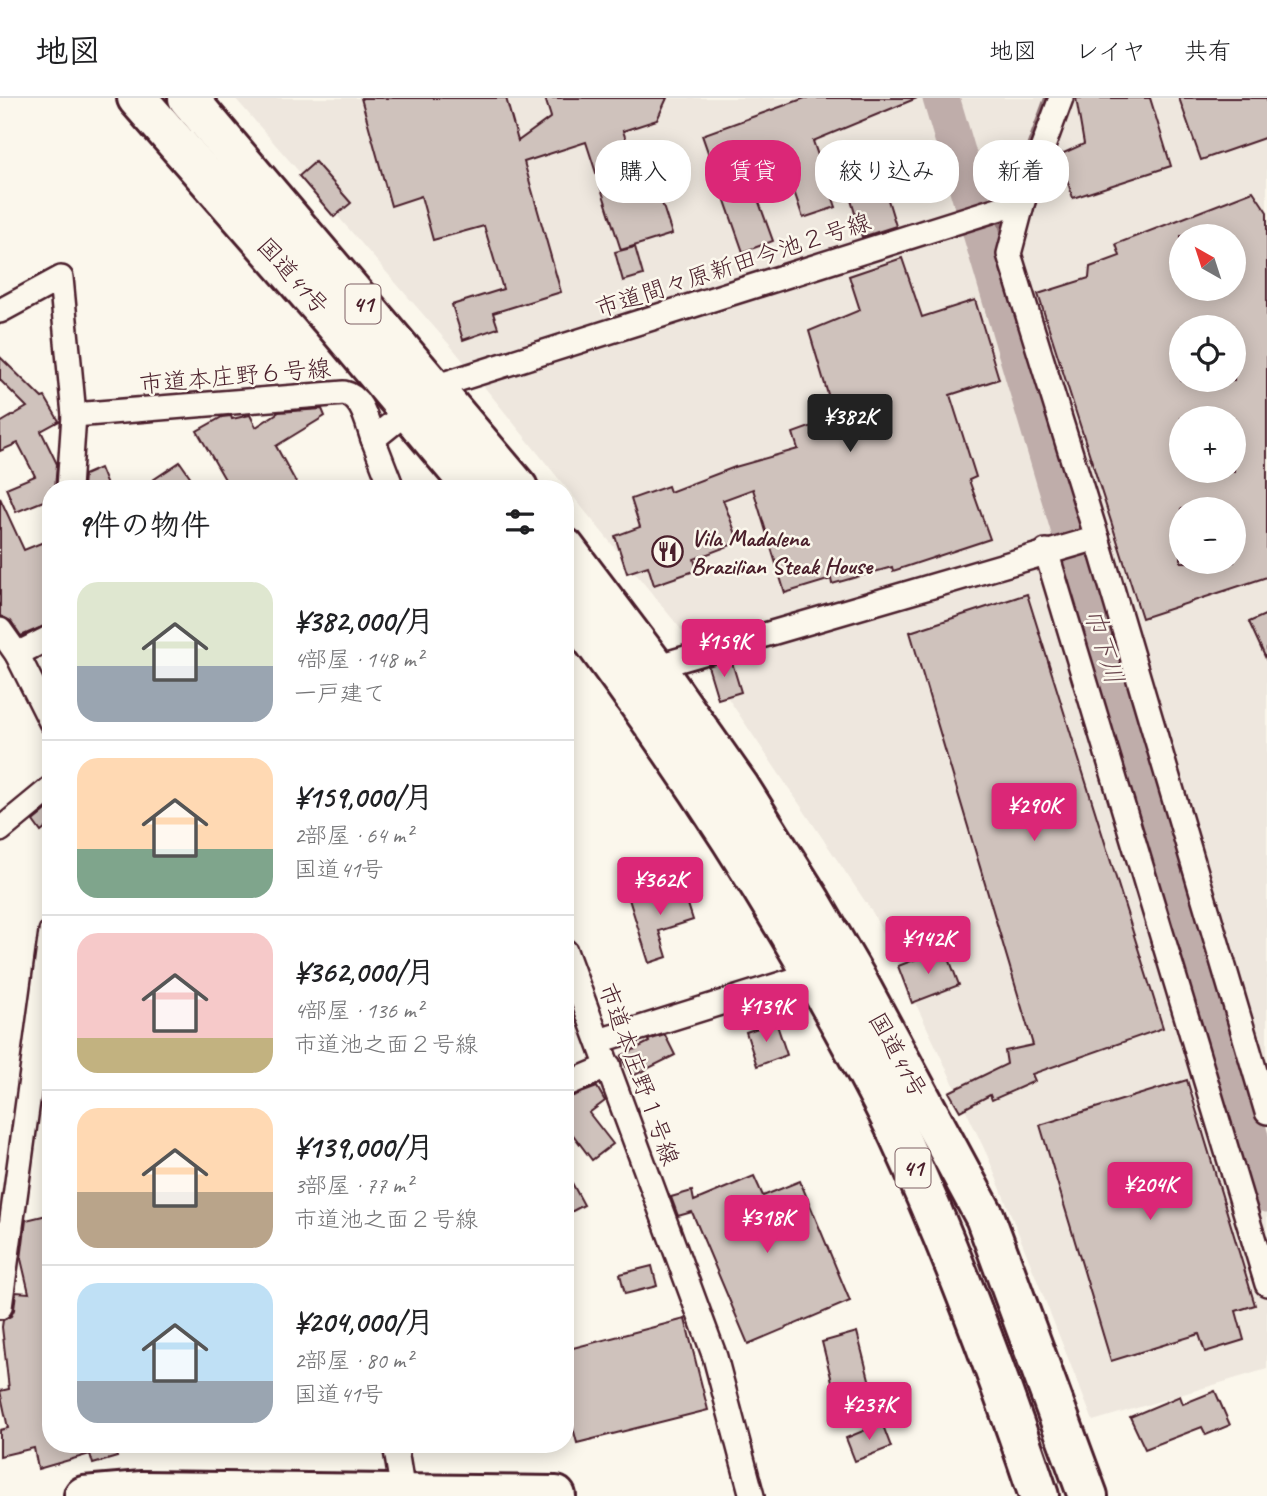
<!DOCTYPE html>
<html lang="ja">
<head>
<meta charset="utf-8">
<style>
	:root { --surface:#fff; --page:#f2f2f2; --text:#202124; --muted:#757577; --line:#e0e0e0; --accent:#db2777 }
	body { margin:0; font-family:Caveat,"Klee One",sans-serif; background:var(--page); color:var(--text); height:100vh; display:flex; flex-direction:column; font-size:26px; white-space:nowrap }
	* { box-sizing:border-box; margin:0 }
	p { font-size:23px; color:var(--muted) }
	.icon { flex:none; width:38px; height:38px; fill:none; stroke:currentColor; stroke-width:2; stroke-linecap:round; stroke-linejoin:round }
	.map { position:relative; flex:1; overflow:hidden }
	.details { position:absolute; left:42px; top:382px; width:532px; height:973px; display:flex; flex-direction:column; background:var(--surface); border-radius:28px; box-shadow:0 4px 18px #0003 }
	.details>* { flex:none }
	.top-card { position:absolute; left:595px; top:42px; width:567px; height:63px; display:flex; gap:14px }
	.needle { width:46px; rotate:321deg }
	.tools { position:absolute; left:1169px; top:126px; display:grid; gap:14px }
	.tools a { display:grid; place-items:center; width:77px; height:77px; border-radius:50%; background:var(--surface); box-shadow:0 4px 18px #0003; font-size:35px }
	.price { position:absolute; translate:-50% -60px; padding:0 16px; border-radius:7px; background:var(--accent); color:#fff; font-size:23px; line-height:46px; filter:drop-shadow(0 2px 4px #0008) }
	.price::after { content:''; position:absolute; left:50%; top:42px; width:21px; height:16px; margin-left:-10px; background:inherit; clip-path:polygon(0 0,100% 0,50% 100%) }
	.price.on { background:#222; color:#fff }
	ul { padding:0; list-style:none }
	li { display:flex; align-items:center; gap:21px; height:175px; padding:0 35px }
	li+li { border-top:2px solid var(--line) }
	li span { display:grid; place-items:center; flex:none; width:196px; height:140px; border-radius:21px; color:#555 }
	li>.icon { margin-inline-start:auto }
	span .icon { width:84px; height:84px; fill:#fffc; stroke-width:1 }
	li b { font-size:30px }
	h2 { display:flex; justify-content:space-between; align-items:center; height:84px; padding:0 35px; font-size:30px }
	.tag { padding:0 24px; border-radius:28px; background:var(--surface); box-shadow:0 4px 18px #0003; font-size:24px; line-height:63px }
	.tag.on { background:var(--accent); color:#fff }
	header { display:flex; align-items:center; gap:42px; box-sizing:border-box; height:98px; padding:0 35px; background:var(--surface); border-bottom:2px solid var(--line) }
	header strong { font-size:33px }
	nav { display:flex; gap:38px; margin-inline-start:auto; font-size:24px }
	.map>svg:first-child { display:block }
	.built { fill:#eee7de; fill-rule:evenodd }
	.lines { fill:none; stroke-linecap:round; stroke-linejoin:round }
	.stream { stroke:#907477; stroke-width:6 }
	.river { stroke:#bfadaa; stroke-width:37 }
	.building { fill:#cfc2bc; stroke:#4a1f2b; stroke-width:2; fill-rule:evenodd }
	.minor-casing { stroke:#4a1f2b; stroke-width:28 }
	.trunk-casing { stroke:#4a1f2b; stroke-width:44 }
	.minor { stroke:#fbf7ec; stroke-width:23 }
	.trunk { stroke:#fbf7ec; stroke-width:38 }
	.labels { text-anchor:middle; dominant-baseline:central; stroke-width:5; stroke-linejoin:round; paint-order:stroke }
	.shield { fill:#fbf7ec; stroke:#7f6065; stroke-width:2 }
	.shield-label { font-size:23px; font-weight:bold; fill:#4a1f2b }
	.street-label { font-size:24px; fill:#4a1f2b; stroke:#fbf7ec }
	.poi-label { font-size:24px; font-weight:bold; fill:#4a1f2b; stroke:#fbf7ec; text-anchor:start }
	.water-label { font-size:26px; font-style:italic; fill:#6d4a51; stroke:#fbf7ec }
</style>
</head>
<body>
<header>
<strong>地図</strong>
<nav><a>地図</a><a>レイヤ</a><a>共有</a></nav>
</header>
<div class="map">
<svg width="1267" height="1398" viewBox="0 0 1267 1398">
	<rect width="100%" height="100%" fill="#fbf7ec"/>
	<filter id="ink" filterUnits="userSpaceOnUse"><feTurbulence type="fractalNoise" baseFrequency=".0143" numOctaves="2"/><feDisplacementMap in="SourceGraphic" scale="14" xChannelSelector="R" yChannelSelector="G"/><feConvolveMatrix kernelMatrix="1 2 1 2 8 2 1 2 1" color-interpolation-filters="sRGB"/></filter>
	<g filter="url(#ink)">
		<path class="built" d="M235,0H1267V1271L1093,1323L988,1059L873,815L684,535L455,253ZM1181,138H1234V191H1181ZM1181,229H1234V282H1181ZM1181,320H1234V373H1181ZM1181,411H1234V464H1181Z"/>
		<g class="lines">
			<g class="stream">
				<path d="M1010,100L1047,0"/>
				<path d="M989,158L1005,114"/>
			</g>
			<path class="river" d="M941,0L1267,1096"/>
		</g>
		<g class="building">
			<path d="M361,0H506L518,43L551,19L545,0H667L657,22L623,33L639,79L652,74L672,136L621,152L586,44L524,64L561,194L493,215L498,230L463,242L452,207L503,191L484,128L433,142L421,98L391,108Z"/>
			<path d="M805,0H917L813,43L836,109L803,120L790,81L755,93L773,143L743,154L702,37Z"/>
			<path d="M1076,0H1150L1171,68L1073,100L1059,57L1084,46Z"/>
			<path d="M1179,0H1267V39L1201,62Z"/>
			<path d="M315,64L351,105L334,119L299,78Z"/>
			<path d="M885,92L896,128L862,139L851,102Z"/>
			<path d="M1253,93L1267,114V479L1142,520L1038,196L1089,180L1090,169L1120,158L1116,146ZM1181,138H1234V191H1181ZM1181,229H1234V282H1181ZM1181,320H1234V373H1181ZM1181,411H1234V464H1181Z"/>
			<path d="M635,149L643,177L623,183L615,154Z"/>
			<path d="M902,160L922,219L975,202L999,281L950,297L976,379L969,382L990,441L893,473L892,469L832,486L831,481L785,495L753,391L723,402L739,444L694,461L697,472L654,487L648,468L627,475L615,438L640,429L631,401L668,388L670,394L735,369L798,351L793,335L835,320L809,233L860,212L849,178Z"/>
			<path d="M0,259L42,300L45,299L59,323L41,333L57,366L55,390H51V400L16,414L6,390L35,378L18,345L0,353V325L27,309L0,282Z"/>
			<path d="M322,311L325,318L276,348L299,390H230L197,333L222,319L231,318L232,321L250,317L256,329L279,314Z"/>
			<path d="M180,364L198,390H141Z"/>
			<path d="M100,370L108,390H83L84,377Z"/>
			<path d="M0,400L24,452L51,441V525L21,538L11,523L0,518Z"/>
			<path d="M1027,496L1163,930L1032,976L1035,983L992,1002L990,997L960,1013L949,994L1007,966L1005,953L1033,947L910,534Z"/>
			<path d="M1267,516V563L1249,524Z"/>
			<path d="M731,561L741,594L718,601L708,568Z"/>
			<path d="M51,708V726L41,734L33,723Z"/>
			<path d="M681,784L693,822L659,833L667,859L649,865L629,801Z"/>
			<path d="M945,850L959,887L912,905L898,868Z"/>
			<path d="M776,924L787,957L757,968L746,934Z"/>
			<path d="M665,937L675,957L631,979L621,958L649,944L648,942Z"/>
			<path d="M1187,982L1255,1207L1236,1213L1244,1242L1205,1254L1199,1236L1111,1263L1040,1027Z"/>
			<path d="M597,989L605,1003L589,1015L613,1046L592,1062L565,1026V1001Z"/>
			<path d="M565,1072L584,1107L565,1117Z"/>
			<path d="M754,1078L763,1098L800,1083L850,1203L748,1246L692,1114L678,1118L671,1099L692,1093L694,1103Z"/>
			<path d="M51,1116V1346H113L117,1359L93,1366L90,1356L38,1371L34,1350L0,1358V1332L8,1330L0,1293L9,1291L2,1229L3,1222L11,1218L14,1212L16,1194L29,1195L21,1161L26,1122Z"/>
			<path d="M652,1168L657,1188L625,1196L620,1176Z"/>
			<path d="M685,1221L708,1312L577,1345L565,1299V1252Z"/>
			<path d="M857,1234L872,1293L837,1303L822,1244Z"/>
			<path d="M1215,1293L1230,1327L1206,1337L1202,1329L1145,1351L1130,1319L1180,1298L1183,1306Z"/>
			<path d="M882,1325L891,1349L855,1363L846,1340Z"/>
		</g>
		<g class="lines">
			<defs>
				<g id="minor">
					<path d="M1023,103L1009,156L1097,440L1267,1014"/>
					<path d="M0,213L61,180L74,317L69,390"/>
					<path d="M434,289L1023,103L1061,0"/>
					<path d="M74,317L344,295C363,299 367,325 373,341"/>
					<path d="M392,390L373,341L409,312"/>
					<path d="M1046,453L1267,1186"/>
					<path d="M0,532L17,556L51,624"/>
					<path d="M17,556L51,539"/>
					<path d="M655,569L1097,440"/>
					<path d="M0,732L51,690"/>
					<path d="M565,853L715,1259L752,1398"/>
					<path d="M599,943L813,876"/>
					<path d="M565,987L609,968"/>
					<path d="M0,1209L51,834"/>
					<path d="M395,1346L403,1395"/>
				</g>
				<g id="trunk">
					<path d="M137,0L335,226L473,390"/>
					<path d="M188,0L518,390"/>
					<path d="M565,450L655,569L740,690L812,805L857,882L985,1119L1088,1398"/>
					<path d="M565,505C665,637 756,772 835,916C857,956 880,997 899,1038C953,1155 998,1276 1039,1398"/>
					<path d="M84,1398L142,1393L556,1398"/>
				</g>
			</defs>
			<use href="#minor" class="minor-casing"/>
			<use href="#trunk" class="trunk-casing"/>
			<use href="#minor" class="minor"/>
			<use href="#trunk" class="trunk"/>
		</g>
	</g>
	<defs>
		<symbol id="restaurant-ring" viewBox="-11 -11 22 22"><circle r="9.5" fill="#fbf7ec" stroke="#4a1f2b" stroke-width="1.5"/><path d="M-5-6h1v4h1v-4h1v4h1v-4h1v5L-1.5 .5V6h-2V.5L-5-1ZM5-6V6H3V1.5H1.5Q1.5-4 5-6Z" fill="#4a1f2b"/></symbol>
	</defs>
	<g fill-rule="evenodd">
		<use href="#restaurant-ring" x="650" y="436" width="35" height="35"/>
	</g>
	<g class="labels">
		<g class="shield">
			<rect x="345.5" y="186.5" width="35" height="39" rx="5"/>
			<rect x="895.5" y="1050.5" width="35" height="39" rx="5"/>
		</g>
		<g class="shield-label">
			<text x="363" y="206">41</text>
			<text x="913" y="1070">41</text>
		</g>
		<g class="street-label">
			<text transform="translate(733 167) rotate(-18)">市道間々原新田今池２号線</text>
			<text transform="translate(293 178) rotate(48)">国道41号</text>
			<text transform="translate(235 278) rotate(-5)">市道本庄野６号線</text>
			<text transform="translate(898 957) rotate(61)">国道41号</text>
			<text transform="translate(639 976) rotate(70)">市道本庄野１号線</text>
		</g>
		<g class="poi-label">
			<text x="691" y="440">Vila Madalena<tspan x="691" dy="28">Brazilian Steak House</tspan></text>
		</g>
		<g class="water-label">
			<text transform="translate(1104 548) rotate(73)">巾下川</text>
		</g>
	</g>
</svg>
<div class="tools">
<a><svg class="needle" viewBox="-14 -14 28 28"><path d="M0-13l5 13h-10z" fill="#e53935"/><path d="M0 13l5-13h-10z" fill="#757577"/></svg></a>
<a><svg class="icon" aria-label="locate" viewBox="0 0 24 24"><circle cx="12" cy="12" r="6"/><path d="M12 2v4M12 18v4M2 12h4M18 12h4"/></svg></a>
<a>+</a>
<a>−</a>
</div>
<b class="price on" style="left:850px;top:356px">¥382K</b>
<b class="price" style="left:724px;top:581px">¥159K</b>
<b class="price" style="left:1034px;top:745px">¥290K</b>
<b class="price" style="left:660px;top:819px">¥362K</b>
<b class="price" style="left:928px;top:878px">¥142K</b>
<b class="price" style="left:766px;top:946px">¥139K</b>
<b class="price" style="left:1150px;top:1124px">¥204K</b>
<b class="price" style="left:767px;top:1157px">¥318K</b>
<b class="price" style="left:869px;top:1344px">¥237K</b>
<div class="top-card">
<a class="tag">購入</a>
<a class="tag on">賃貸</a>
<a class="tag">絞り込み</a>
<a class="tag">新着</a>
</div>
<section class="details">
<h2>9件の物件<svg class="icon" aria-label="filters" viewBox="0 0 24 24"><path d="M4 7h16M4 17h16"/><circle cx="9" cy="7" r="2"/><circle cx="15" cy="17" r="2"/></svg></h2>
<ul>
<li><span style="background:linear-gradient(#dfe7d0 60%,#9aa5b1 0)"><svg class="icon" aria-label="home" viewBox="0 0 24 24"><path d="M3 11l9-7 9 7M6 9v11h12V9"/></svg></span><div><b>¥382,000/月</b><p>4部屋 · 148 m²</p><p>一戸建て</p></div></li>
<li><span style="background:linear-gradient(#ffd9b3 65%,#7fa58c 0)"><svg class="icon" aria-label="home" viewBox="0 0 24 24"><path d="M3 11l9-7 9 7M6 9v11h12V9"/></svg></span><div><b>¥159,000/月</b><p>2部屋 · 64 m²</p><p>国道41号</p></div></li>
<li><span style="background:linear-gradient(#f6c9c9 75%,#c2b280 0)"><svg class="icon" aria-label="home" viewBox="0 0 24 24"><path d="M3 11l9-7 9 7M6 9v11h12V9"/></svg></span><div><b>¥362,000/月</b><p>4部屋 · 136 m²</p><p>市道池之面２号線</p></div></li>
<li><span style="background:linear-gradient(#ffd9b3 60%,#b9a48a 0)"><svg class="icon" aria-label="home" viewBox="0 0 24 24"><path d="M3 11l9-7 9 7M6 9v11h12V9"/></svg></span><div><b>¥139,000/月</b><p>3部屋 · 77 m²</p><p>市道池之面２号線</p></div></li>
<li><span style="background:linear-gradient(#bfe0f5 70%,#9aa5b1 0)"><svg class="icon" aria-label="home" viewBox="0 0 24 24"><path d="M3 11l9-7 9 7M6 9v11h12V9"/></svg></span><div><b>¥204,000/月</b><p>2部屋 · 80 m²</p><p>国道41号</p></div></li>
</ul>
</section>
</div>
</body>
</html>
